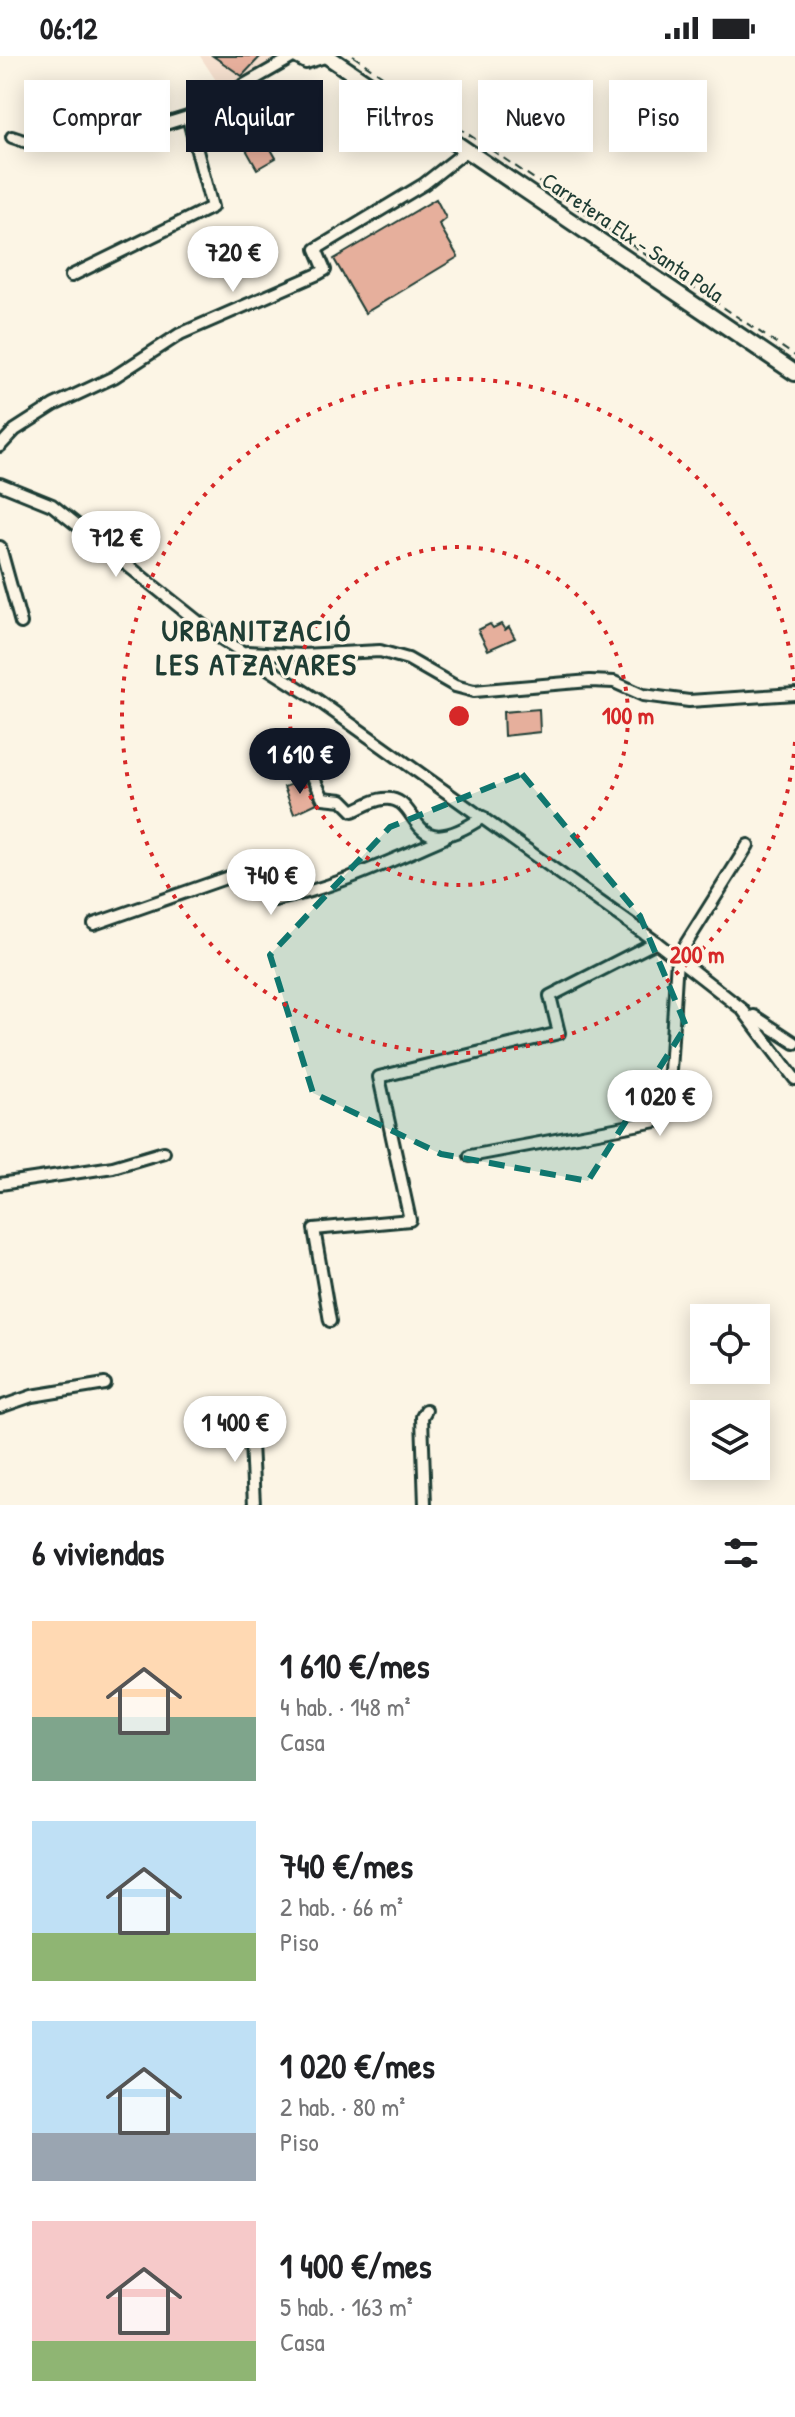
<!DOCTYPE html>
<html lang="es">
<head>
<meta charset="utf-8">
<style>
	:root { --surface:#fff; --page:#f6f6f6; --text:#202124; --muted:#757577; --accent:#111827 }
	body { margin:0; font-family:"Patrick Hand",sans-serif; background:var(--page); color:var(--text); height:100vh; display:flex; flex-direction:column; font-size:30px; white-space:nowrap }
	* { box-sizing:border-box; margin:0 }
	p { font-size:26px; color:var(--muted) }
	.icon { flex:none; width:44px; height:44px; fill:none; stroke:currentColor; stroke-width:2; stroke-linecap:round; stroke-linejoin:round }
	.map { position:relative; height:1449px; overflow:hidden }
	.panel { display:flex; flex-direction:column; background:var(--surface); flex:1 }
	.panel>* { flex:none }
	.banner { position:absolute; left:24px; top:24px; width:748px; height:72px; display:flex; gap:16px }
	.controls { position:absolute; left:690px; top:1248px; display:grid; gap:16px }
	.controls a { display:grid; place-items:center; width:80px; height:80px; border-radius:0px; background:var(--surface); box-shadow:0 4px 20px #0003; font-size:40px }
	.price { position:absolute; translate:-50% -68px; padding:0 18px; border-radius:28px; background:#fff; color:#222; font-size:26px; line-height:52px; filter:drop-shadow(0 2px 4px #0008) }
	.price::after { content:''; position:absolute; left:50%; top:48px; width:24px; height:18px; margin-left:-12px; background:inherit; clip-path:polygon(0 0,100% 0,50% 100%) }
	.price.on { background:var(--accent); color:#fff }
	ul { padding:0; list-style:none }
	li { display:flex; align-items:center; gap:24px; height:200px; padding:0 32px }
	li span { display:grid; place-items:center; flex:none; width:224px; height:160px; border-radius:0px; color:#555 }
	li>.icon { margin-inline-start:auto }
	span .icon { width:96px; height:96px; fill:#fffc; stroke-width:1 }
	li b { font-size:34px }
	h2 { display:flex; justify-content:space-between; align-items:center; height:96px; padding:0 32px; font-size:34px }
	.chip { padding:0 28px; border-radius:0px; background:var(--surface); box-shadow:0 4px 20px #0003; font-size:28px; line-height:72px }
	.chip.on { background:var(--accent); color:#fff }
	.status { display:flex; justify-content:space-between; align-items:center; height:56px; padding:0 40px; background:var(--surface); direction:ltr }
	.status svg { height:22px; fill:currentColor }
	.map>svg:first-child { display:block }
	.built { fill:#f5e0cf }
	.building { fill:#e6af9c; stroke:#1f3d34; stroke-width:2 }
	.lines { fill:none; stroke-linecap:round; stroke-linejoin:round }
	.street-casing { stroke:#1f3d34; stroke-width:16 }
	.secondary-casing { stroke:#1f3d34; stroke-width:20 }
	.path { stroke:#1f3d34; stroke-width:2; stroke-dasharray:8 6; stroke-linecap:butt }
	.street { stroke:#fcf5e5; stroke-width:10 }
	.secondary { stroke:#fcf5e5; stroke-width:14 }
	.marked { fill:#0f766e; fill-opacity:0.2; stroke:#0f766e; stroke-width:6; stroke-dasharray:16 10; stroke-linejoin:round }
	.ring { fill:none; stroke:#d62828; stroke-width:4; stroke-dasharray:4 8 }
	.labels { text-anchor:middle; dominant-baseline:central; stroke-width:6; stroke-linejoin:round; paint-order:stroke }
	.street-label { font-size:22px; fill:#1f3d34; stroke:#fcf5e5 }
	.district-label { font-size:30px; font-weight:bold; letter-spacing:2px; fill:#1f3d34; stroke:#fcf5e5 }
	.centre { fill:#d62828; stroke:#fcf5e5; stroke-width:4 }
	.ring-label { font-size:24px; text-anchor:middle; font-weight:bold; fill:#d62828; stroke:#fcf5e5; stroke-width:6; stroke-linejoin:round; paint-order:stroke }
</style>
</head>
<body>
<div class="status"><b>06:12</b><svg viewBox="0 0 49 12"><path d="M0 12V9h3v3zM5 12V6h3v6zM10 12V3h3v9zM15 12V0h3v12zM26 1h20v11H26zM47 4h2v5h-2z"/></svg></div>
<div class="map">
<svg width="795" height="1449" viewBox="0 0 795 1449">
	<rect width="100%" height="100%" fill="#fcf5e5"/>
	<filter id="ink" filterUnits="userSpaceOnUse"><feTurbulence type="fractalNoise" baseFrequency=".0125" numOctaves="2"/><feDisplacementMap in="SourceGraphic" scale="16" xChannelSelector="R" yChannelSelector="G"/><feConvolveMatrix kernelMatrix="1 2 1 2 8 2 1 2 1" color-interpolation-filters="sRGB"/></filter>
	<g filter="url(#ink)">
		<path class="built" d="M200,0H280V1L221,32Z"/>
		<g class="building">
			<path d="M213,0H261L242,20Z"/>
			<path d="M269,48L281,72L264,81L276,102L257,113L239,81L231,85L224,71L218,74L212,67L240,52L245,61Z"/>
			<path d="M436,143L446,162L439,168L458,201L365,257L334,203Z"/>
			<path d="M490,568L493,572L501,568L505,574L509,571L515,582L488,594L478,574Z"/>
			<path d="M539,653L540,676L504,680L503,656Z"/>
			<path d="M305,723L317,747L294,758L284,731Z"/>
		</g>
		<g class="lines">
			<defs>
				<g id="street">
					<path d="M293,0L306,7L328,0"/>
					<path d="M12,81L27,86L107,62L123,81L188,61L293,1"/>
					<path d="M71,220L212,151L188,61"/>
					<path d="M0,390L15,374L54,349L114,321L180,278L318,218L325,214L316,193L424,128L466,95"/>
					<path d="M0,428L52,449L211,576L316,643L656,886L742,953L795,1023"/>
					<path d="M0,491L21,567"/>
					<path d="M247,596L302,599L380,595L408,603L455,630L474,635L590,625L614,626L643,639L689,645L795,638"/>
					<path d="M307,708L323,742L342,744L353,755C362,751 373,744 383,743C424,737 404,814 483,761"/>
					<path d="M94,868L243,816L256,819L275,844C334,832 388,806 444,782"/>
					<path d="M754,960L795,987"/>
					<path d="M470,1100L662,1064L670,1015L677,902L748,789"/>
					<path d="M0,1128L113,1111L164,1096"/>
					<path d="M330,1265L314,1173L410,1164L379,1021L559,977L550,940L656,886"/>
					<path d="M0,1351L32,1340L105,1328"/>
					<path d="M250,1366L254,1449"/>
					<path d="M425,1449L422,1361L426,1354"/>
				</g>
				<path id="secondary" d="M327,0L795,317"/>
			</defs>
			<use href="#street" class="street-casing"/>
			<use href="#secondary" class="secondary-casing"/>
			<path class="path" d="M353,0L795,300"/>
			<use href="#street" class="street"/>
			<use href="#secondary" class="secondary"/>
		</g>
	</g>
	<path class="marked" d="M522,718L640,860L686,970L588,1125L441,1098L313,1037L270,899L390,771Z"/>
	<g class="ring">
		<circle cx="459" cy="660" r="169"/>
		<path d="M795 686A337 337 0 1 1 795 634"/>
	</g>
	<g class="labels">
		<g class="street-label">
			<text transform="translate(633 181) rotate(34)">Carretera Elx - Santa Pola</text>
		</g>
		<g class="district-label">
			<text x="257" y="574">URBANITZACIÓ<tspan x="257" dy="34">LES ATZAVARES</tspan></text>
		</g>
	</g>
	<circle cx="459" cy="660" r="12" class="centre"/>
	<g class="ring-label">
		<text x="628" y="668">100 m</text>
		<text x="697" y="907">200 m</text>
	</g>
</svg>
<div class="controls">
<a><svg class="icon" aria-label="locate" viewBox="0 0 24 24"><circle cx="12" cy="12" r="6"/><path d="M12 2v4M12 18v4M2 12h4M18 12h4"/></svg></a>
<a><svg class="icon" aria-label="layers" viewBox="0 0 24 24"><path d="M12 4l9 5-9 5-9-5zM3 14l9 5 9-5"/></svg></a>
</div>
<b class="price" style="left:233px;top:238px">720 €</b>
<b class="price" style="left:116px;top:523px">712 €</b>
<b class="price on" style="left:300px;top:740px">1 610 €</b>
<b class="price" style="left:271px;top:861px">740 €</b>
<b class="price" style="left:660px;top:1082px">1 020 €</b>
<b class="price" style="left:235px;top:1408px">1 400 €</b>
<div class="banner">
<a class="chip">Comprar</a>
<a class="chip on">Alquilar</a>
<a class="chip">Filtros</a>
<a class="chip">Nuevo</a>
<a class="chip">Piso</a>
</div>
</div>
<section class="panel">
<h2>6 viviendas<svg class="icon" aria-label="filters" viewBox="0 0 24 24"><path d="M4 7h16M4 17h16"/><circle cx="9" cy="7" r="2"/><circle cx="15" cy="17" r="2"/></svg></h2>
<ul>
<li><span style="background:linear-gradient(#ffd9b3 60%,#7fa58c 0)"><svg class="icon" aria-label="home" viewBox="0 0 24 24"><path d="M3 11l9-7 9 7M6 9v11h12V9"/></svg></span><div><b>1 610 €/mes</b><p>4 hab. · 148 m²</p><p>Casa</p></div></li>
<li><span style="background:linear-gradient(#bfe0f5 70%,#8fb573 0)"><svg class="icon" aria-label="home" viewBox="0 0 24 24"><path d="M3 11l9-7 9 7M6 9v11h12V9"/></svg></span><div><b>740 €/mes</b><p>2 hab. · 66 m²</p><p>Piso</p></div></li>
<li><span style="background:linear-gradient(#bfe0f5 70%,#9aa5b1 0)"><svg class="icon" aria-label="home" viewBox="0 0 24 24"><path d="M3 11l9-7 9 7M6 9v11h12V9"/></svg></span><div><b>1 020 €/mes</b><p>2 hab. · 80 m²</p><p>Piso</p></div></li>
<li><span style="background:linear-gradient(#f6c9c9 75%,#8fb573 0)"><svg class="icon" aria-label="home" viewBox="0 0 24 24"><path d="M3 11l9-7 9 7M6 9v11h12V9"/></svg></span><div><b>1 400 €/mes</b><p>5 hab. · 163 m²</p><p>Casa</p></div></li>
</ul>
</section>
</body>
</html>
